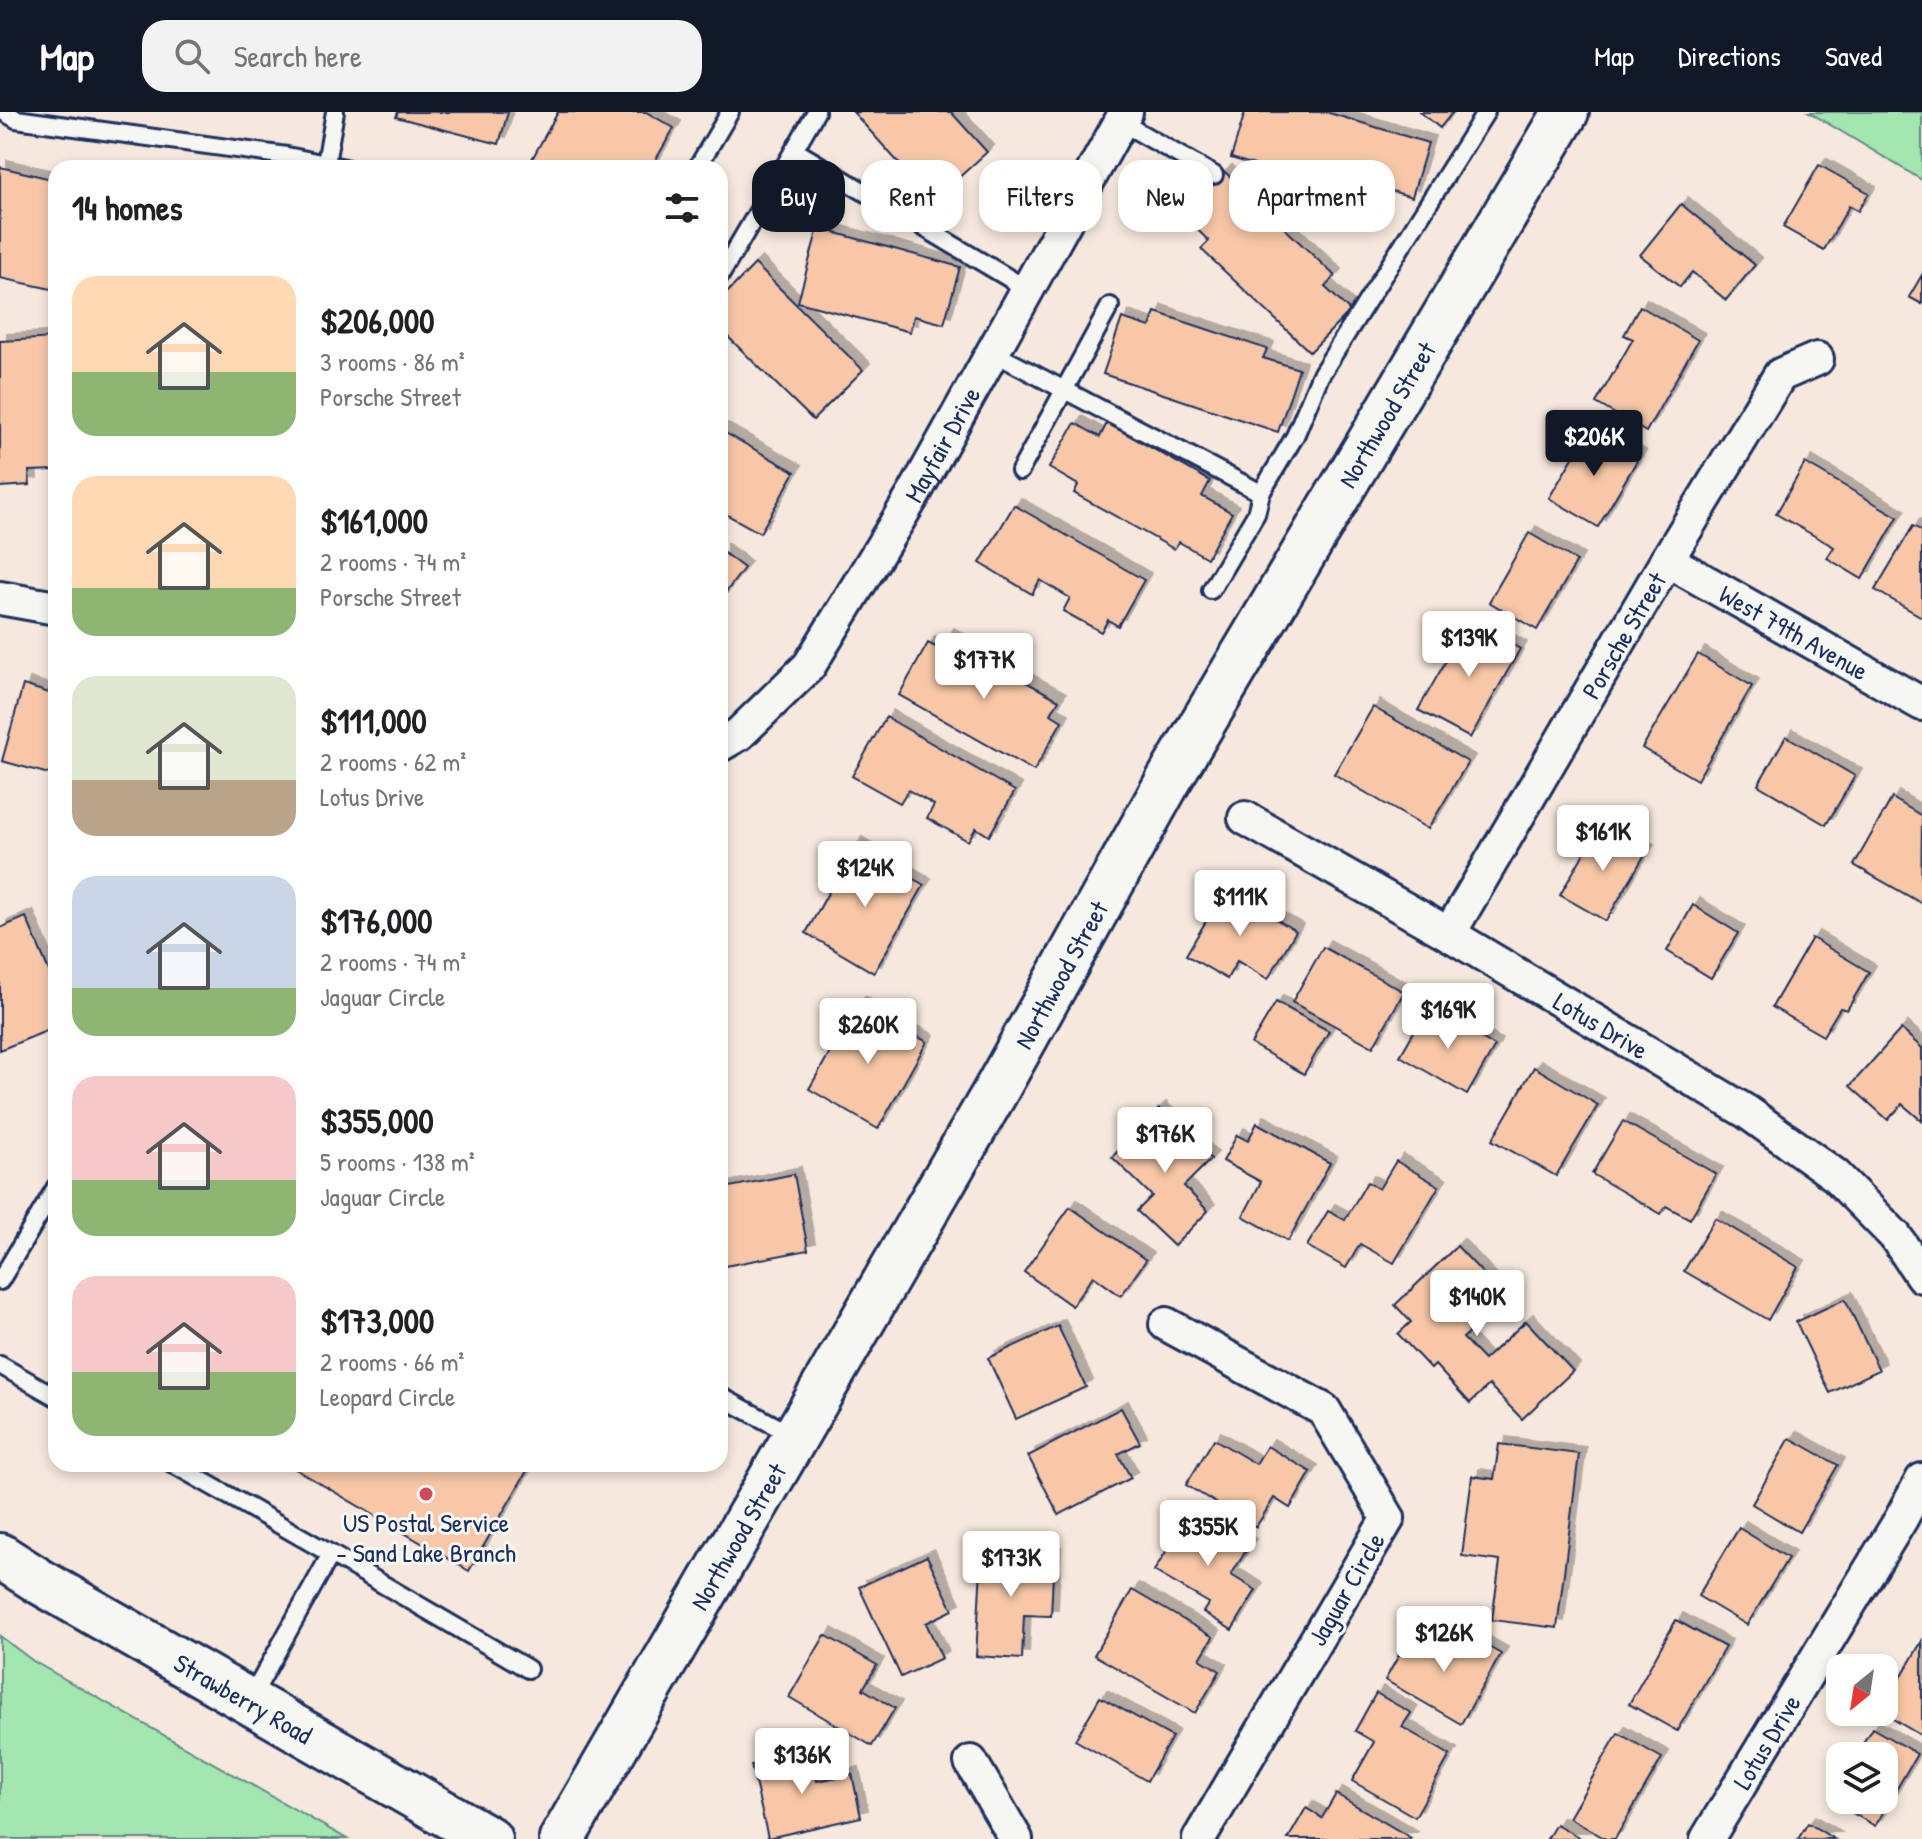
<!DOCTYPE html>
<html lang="en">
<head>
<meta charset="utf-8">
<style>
	:root { --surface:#fff; --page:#f2f2f2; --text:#202124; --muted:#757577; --accent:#111827 }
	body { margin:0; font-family:"Patrick Hand",sans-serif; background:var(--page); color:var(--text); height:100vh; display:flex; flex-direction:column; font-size:30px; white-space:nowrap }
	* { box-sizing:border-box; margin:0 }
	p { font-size:26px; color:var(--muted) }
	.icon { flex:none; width:44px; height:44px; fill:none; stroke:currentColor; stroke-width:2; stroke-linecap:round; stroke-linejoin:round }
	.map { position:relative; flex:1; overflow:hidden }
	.panel { position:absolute; left:48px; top:48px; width:680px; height:1312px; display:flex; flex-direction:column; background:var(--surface); border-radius:24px; box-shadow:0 4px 12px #0003 }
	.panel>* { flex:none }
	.guide { position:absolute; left:752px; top:48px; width:760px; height:72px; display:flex; gap:16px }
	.needle { width:52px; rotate:210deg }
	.controls { position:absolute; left:1826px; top:1542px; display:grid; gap:16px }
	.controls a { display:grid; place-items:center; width:72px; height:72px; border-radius:16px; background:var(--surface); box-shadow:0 4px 12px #0003; font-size:40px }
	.price { position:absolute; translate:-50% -68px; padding:0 18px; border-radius:8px; background:#fff; color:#222; font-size:26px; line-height:52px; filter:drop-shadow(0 2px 4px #0008) }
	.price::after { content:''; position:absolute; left:50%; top:48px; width:24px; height:18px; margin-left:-12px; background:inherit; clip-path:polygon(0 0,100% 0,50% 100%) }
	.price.active { background:var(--accent); color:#fff }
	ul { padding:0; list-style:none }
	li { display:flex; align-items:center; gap:24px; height:200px; padding:0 24px }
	li span { display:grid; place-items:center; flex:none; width:224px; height:160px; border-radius:24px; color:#555 }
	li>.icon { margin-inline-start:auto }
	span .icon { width:96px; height:96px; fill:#fffc; stroke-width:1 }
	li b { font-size:34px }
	h2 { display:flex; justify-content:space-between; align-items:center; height:96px; padding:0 24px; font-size:34px }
	.pill { padding:0 28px; border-radius:24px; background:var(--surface); box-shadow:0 4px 12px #0003; font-size:28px; line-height:72px }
	.pill.active { background:var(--accent); color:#fff }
	header { display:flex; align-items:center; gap:48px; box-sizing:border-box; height:112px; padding:0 40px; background:var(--accent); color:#fff }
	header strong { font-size:38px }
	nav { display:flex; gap:44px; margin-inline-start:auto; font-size:28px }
	.search { width:560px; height:72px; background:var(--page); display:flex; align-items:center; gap:20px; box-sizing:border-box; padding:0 28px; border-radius:24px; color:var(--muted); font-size:30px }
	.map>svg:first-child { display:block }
	.green { fill:#a3e6b0; stroke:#5f8a87; stroke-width:2 }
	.building { fill:#f7c7a7; stroke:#1b2f5e; stroke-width:2; filter:url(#shadow) }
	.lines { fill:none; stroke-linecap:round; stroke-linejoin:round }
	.lane-casing { stroke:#1b2f5e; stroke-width:22 }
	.street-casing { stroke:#1b2f5e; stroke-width:38 }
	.secondary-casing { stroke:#1b2f5e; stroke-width:50 }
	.lane { stroke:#f6f6f2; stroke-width:16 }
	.street { stroke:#f6f6f2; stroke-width:32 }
	.secondary { stroke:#f6f6f2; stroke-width:44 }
	.poi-dot { fill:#d1495b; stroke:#f6f6f2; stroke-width:3 }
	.labels { text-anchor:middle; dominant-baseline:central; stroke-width:6; stroke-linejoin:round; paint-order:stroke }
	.street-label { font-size:26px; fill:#1b2f5e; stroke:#f6f6f2 }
	.poi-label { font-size:26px; fill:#1b2f5e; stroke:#f6f6f2 }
</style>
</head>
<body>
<header>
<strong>Map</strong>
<div class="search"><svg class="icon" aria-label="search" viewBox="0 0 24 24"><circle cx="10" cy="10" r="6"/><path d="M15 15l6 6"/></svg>Search here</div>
<nav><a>Map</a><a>Directions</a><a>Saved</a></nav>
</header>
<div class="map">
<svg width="1922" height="1727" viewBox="0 0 1922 1727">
	<defs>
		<filter id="shadow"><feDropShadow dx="7" dy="-7" stdDeviation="0" flood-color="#0004"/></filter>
	</defs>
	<rect width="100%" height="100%" fill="#f6e8dc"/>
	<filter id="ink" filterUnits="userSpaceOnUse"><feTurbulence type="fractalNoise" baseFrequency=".0125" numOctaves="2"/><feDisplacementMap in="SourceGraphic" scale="16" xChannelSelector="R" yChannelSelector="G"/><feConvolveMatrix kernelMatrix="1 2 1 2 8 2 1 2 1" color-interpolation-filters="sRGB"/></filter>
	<g filter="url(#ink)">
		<g class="green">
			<path d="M1809,0H1922V68Z"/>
			<path d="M0,1524L33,1549L347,1727H0Z"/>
		</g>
		<g class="building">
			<path d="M398,0H508L499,32L396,5Z"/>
			<path d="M558,0H646L674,16L651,56H527Z"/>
			<path d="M853,0H951L987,40L933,89Z"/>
			<path d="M1245,0H1326L1428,31L1412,85L1378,75L1374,89L1231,46Z"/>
			<path d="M1420,0H1453L1440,16Z"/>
			<path d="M1819,53L1869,81L1858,99L1849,94L1824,138L1783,115Z"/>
			<path d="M0,55L56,68V178L0,166Z"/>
			<path d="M1225,60L1335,164L1325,175L1350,199L1310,240L1201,137L1209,129L1183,104Z"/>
			<path d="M1681,92L1755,153L1726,188L1692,160L1680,175L1640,143Z"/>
			<path d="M818,116L960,155L944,212L914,204L910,220L798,190Z"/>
			<path d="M755,152L863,258L813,308L720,217V188Z"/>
			<path d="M1922,163V192L1909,185Z"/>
			<path d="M1640,194L1698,228L1646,320L1596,291L1633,227L1624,223Z"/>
			<path d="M1155,200L1267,237L1263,246L1299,257L1278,320L1103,262L1122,206L1150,215Z"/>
			<path d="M56,226V358L29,359L30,373L0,375V229Z"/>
			<path d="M1075,311L1100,325L1107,311L1210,369L1202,384L1232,401L1207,446L1179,430L1174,437L1074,381L1078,373L1049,356Z"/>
			<path d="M1590,317L1639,345L1598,415L1549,386Z"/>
			<path d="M720,318L795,360L760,421L720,399Z"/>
			<path d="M1805,351L1898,405L1862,467L1827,446L1834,435L1776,402Z"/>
			<path d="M1014,393L1144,468L1118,514L1108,508L1101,520L1063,499L1070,486L1040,468L1032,482L980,451Z"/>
			<path d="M1913,414L1922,419V505L1875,478Z"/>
			<path d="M1529,421L1577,449L1537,518L1489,490Z"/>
			<path d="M720,438L744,456L720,488Z"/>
			<path d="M1469,508L1520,537L1470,626L1418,598Z"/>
			<path d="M947,523L992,549L991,551L1059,588L1051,602L1062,609L1034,659L899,583L928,531L939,537Z"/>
			<path d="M1698,542L1752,574L1697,668L1642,636Z"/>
			<path d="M23,573L56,583V664L2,649Z"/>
			<path d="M1373,595L1468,650L1428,717L1334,662Z"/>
			<path d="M886,605L1015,679L989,724L976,716L968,729L927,706L934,693L908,678L900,691L852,664Z"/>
			<path d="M1786,624L1855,664L1826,713L1758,673Z"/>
			<path d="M1892,686L1922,704L1921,791L1854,753Z"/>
			<path d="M1600,713L1647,739L1606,809L1560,783Z"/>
			<path d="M855,732L924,773L874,861L806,821Z"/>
			<path d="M1225,777L1296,819L1268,867L1237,849L1227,867L1186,843Z"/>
			<path d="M1693,793L1738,821L1711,866L1667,839Z"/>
			<path d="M26,805L56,875V915L0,938V816Z"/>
			<path d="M1812,826L1869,860L1847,898L1840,896L1823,924L1772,895Z"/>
			<path d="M1323,835L1404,880L1373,935L1292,890Z"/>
			<path d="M1276,890L1329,919L1304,962L1251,932Z"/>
			<path d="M858,891L927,930L878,1017L809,977Z"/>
			<path d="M1428,895L1495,934L1467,983L1400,944Z"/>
			<path d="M1901,917L1922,936V1009L1902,992L1888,1008L1850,974Z"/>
			<path d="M1534,955L1598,993L1556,1064L1492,1028Z"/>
			<path d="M1159,997L1211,1047L1184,1074L1208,1099L1174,1134L1137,1099L1152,1084L1112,1045Z"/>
			<path d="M1623,1009L1716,1062L1690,1107L1666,1094L1661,1102L1592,1062Z"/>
			<path d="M1257,1011L1330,1051L1288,1129L1243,1104L1261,1070L1223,1049L1237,1023L1248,1029Z"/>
			<path d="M1396,1049L1439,1074L1394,1151L1360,1132L1346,1156L1307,1134L1328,1099L1345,1108L1367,1070L1379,1077Z"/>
			<path d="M794,1062L808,1138L720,1155V1077Z"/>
			<path d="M1070,1095L1146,1148L1121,1184L1093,1164L1072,1194L1024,1160Z"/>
			<path d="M1715,1106L1798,1155L1768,1208L1684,1159Z"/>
			<path d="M1457,1134L1506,1186L1463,1226L1484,1248L1526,1209L1573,1259L1522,1307L1489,1273L1470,1291L1435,1253L1431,1257L1398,1222L1411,1210L1395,1193Z"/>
			<path d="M1845,1187L1879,1258L1830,1281L1796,1210Z"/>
			<path d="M1058,1214L1086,1275L1016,1307L988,1246Z"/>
			<path d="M1121,1296L1140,1331L1118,1342L1131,1366L1059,1403L1028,1344Z"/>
			<path d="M1790,1326L1838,1353L1799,1420L1752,1392Z"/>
			<path d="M1214,1327L1256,1352L1267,1334L1311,1360L1290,1396L1274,1386L1256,1415L1186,1373Z"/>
			<path d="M1499,1332L1579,1342L1557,1516L1492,1508L1500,1449L1462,1444L1472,1364L1494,1367Z"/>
			<path d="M287,1352H531L469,1459Z"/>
			<path d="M1191,1399L1249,1434L1231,1463L1256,1478L1232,1518L1203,1500L1209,1491L1154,1459Z"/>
			<path d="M1739,1416L1788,1446L1747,1513L1698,1484Z"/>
			<path d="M982,1438L1054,1442L1051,1504L1024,1503L1022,1547L976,1544Z"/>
			<path d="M927,1444L953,1498L926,1511L942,1546L901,1565L859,1475Z"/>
			<path d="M1132,1478L1213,1525L1200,1547L1220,1559L1195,1601L1094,1543Z"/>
			<path d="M1676,1508L1725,1535L1677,1619L1629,1592Z"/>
			<path d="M1412,1520L1451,1542L1464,1521L1501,1542L1461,1612L1385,1568Z"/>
			<path d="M825,1523L877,1553L863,1577L895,1596L872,1634L789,1585Z"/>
			<path d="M1922,1529V1624L1881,1600H1884V1594Z"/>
			<path d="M1376,1581L1411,1601L1402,1615L1450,1643L1415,1705L1352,1669L1374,1630L1355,1619Z"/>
			<path d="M1100,1585L1172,1625L1147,1669L1075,1628Z"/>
			<path d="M1872,1616L1917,1642L1875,1714L1830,1688L1840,1671V1688H1884V1644H1855Z"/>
			<path d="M1618,1621L1662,1646L1615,1727H1606L1569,1706Z"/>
			<path d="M810,1640L817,1669L852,1662L861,1705L768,1726L751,1653Z"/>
			<path d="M1336,1682L1411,1726L1410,1727H1288L1306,1696L1322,1706Z"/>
			<path d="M1808,1711L1834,1727H1798Z"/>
			<path d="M1556,1712L1582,1727H1547Z"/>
		</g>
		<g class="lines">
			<defs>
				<g id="lane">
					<path d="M4,0L16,7L287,44L345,56"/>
					<path d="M816,0L794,38L1027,177"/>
					<path d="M1121,10L1214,63"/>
					<path d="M326,51L335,0"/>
					<path d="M697,56L730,0"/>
					<path d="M720,164L794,38"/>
					<path d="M992,240L1261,381L1295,324L1320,264L1486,0"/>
					<path d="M1020,359L1110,194"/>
					<path d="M1211,478L1256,402L1261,381"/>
					<path d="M0,1169L56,1075"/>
					<path d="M0,1253L56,1285"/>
					<path d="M720,1284L794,1324"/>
					<path d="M173,1352L331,1442"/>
					<path d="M250,1588L331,1442L528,1557"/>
				</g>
				<g id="street">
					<path id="s1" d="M1667,448L1922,592"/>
					<path d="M0,486L56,496"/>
					<path id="s2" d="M720,633L739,622L809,554L914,382L1126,0"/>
					<path id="s3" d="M1245,706L1449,822L1747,1000L1835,1063L1895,1124L1922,1164"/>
					<path id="s4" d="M1449,822L1667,448L1780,263L1817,247"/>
					<path d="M1166,1212L1324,1298L1388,1406L1199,1727"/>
					<path d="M971,1650L1016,1727"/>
					<path id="s5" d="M1707,1727L1901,1407L1922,1368"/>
				</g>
				<g id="secondary">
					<path id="s6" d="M0,1444L39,1469L489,1727"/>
					<path id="s7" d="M562,1727L994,982L1167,671L1566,0"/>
				</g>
			</defs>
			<use href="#lane" class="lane-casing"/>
			<use href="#street" class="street-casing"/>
			<use href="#secondary" class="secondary-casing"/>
			<use href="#lane" class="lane"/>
			<use href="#street" class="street"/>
			<use href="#secondary" class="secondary"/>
		</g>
	</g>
	<circle class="poi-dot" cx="426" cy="1382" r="8"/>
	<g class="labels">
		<g class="street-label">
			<text stroke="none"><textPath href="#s7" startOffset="1646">Northwood Street</textPath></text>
			<text stroke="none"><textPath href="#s2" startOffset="378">Mayfair Drive</textPath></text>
			<text stroke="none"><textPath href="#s1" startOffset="146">West 79th Avenue</textPath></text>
			<text stroke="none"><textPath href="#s4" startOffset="346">Porsche Street</textPath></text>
			<text stroke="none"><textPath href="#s7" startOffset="998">Northwood Street</textPath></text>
			<text stroke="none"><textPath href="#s3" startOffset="412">Lotus Drive</textPath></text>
			<text stroke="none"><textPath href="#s7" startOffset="350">Northwood Street</textPath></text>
			<text transform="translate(1346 1477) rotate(-60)">Jaguar Circle</text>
			<text stroke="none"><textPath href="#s6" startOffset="282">Strawberry Road</textPath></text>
			<text stroke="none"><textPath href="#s5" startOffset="114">Lotus Drive</textPath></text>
		</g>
		<g class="poi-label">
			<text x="426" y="1410">US Postal Service<tspan x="426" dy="30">- Sand Lake Branch</tspan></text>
		</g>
	</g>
</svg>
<div class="controls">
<a><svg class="needle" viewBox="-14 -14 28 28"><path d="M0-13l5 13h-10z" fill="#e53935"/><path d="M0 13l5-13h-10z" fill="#757577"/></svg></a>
<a><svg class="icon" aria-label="layers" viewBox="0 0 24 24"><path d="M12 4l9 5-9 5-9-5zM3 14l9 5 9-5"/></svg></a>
</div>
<b class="price active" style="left:1594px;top:366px">$206K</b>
<b class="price" style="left:1469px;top:567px">$139K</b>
<b class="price" style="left:984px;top:589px">$177K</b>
<b class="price" style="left:1603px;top:761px">$161K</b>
<b class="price" style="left:865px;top:797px">$124K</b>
<b class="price" style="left:1240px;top:826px">$111K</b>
<b class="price" style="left:1448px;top:939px">$169K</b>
<b class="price" style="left:868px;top:954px">$260K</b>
<b class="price" style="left:1165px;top:1063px">$176K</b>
<b class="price" style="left:1477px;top:1226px">$140K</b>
<b class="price" style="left:1208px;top:1456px">$355K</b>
<b class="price" style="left:1011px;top:1487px">$173K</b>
<b class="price" style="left:1444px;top:1562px">$126K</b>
<b class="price" style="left:802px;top:1684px">$136K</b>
<div class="guide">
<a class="pill active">Buy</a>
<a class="pill">Rent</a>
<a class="pill">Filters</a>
<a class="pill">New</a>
<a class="pill">Apartment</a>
</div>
<section class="panel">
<h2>14 homes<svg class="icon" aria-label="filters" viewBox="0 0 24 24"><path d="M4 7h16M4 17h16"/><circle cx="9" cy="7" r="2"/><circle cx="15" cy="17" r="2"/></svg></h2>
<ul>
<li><span style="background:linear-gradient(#ffd9b3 60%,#8fb573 0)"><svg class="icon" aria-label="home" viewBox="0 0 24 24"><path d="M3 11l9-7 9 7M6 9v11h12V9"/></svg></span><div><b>$206,000</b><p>3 rooms · 86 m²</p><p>Porsche Street</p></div></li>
<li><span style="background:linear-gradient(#ffd9b3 70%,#8fb573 0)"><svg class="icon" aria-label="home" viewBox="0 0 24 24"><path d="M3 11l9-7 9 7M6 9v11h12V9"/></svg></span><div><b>$161,000</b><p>2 rooms · 74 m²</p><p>Porsche Street</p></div></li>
<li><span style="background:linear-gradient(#dfe7d0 65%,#b9a48a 0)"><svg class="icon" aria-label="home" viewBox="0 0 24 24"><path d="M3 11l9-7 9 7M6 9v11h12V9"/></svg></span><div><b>$111,000</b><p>2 rooms · 62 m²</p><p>Lotus Drive</p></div></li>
<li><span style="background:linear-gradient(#c9d6e8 70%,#8fb573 0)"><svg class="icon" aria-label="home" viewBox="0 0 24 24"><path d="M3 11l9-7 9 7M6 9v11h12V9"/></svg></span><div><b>$176,000</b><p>2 rooms · 74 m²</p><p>Jaguar Circle</p></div></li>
<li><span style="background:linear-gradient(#f6c9c9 65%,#8fb573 0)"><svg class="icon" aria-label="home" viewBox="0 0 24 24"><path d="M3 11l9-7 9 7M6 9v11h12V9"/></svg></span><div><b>$355,000</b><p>5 rooms · 138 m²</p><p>Jaguar Circle</p></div></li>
<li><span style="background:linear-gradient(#f6c9c9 60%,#8fb573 0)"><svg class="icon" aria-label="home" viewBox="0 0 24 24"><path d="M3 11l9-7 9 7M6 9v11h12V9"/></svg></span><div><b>$173,000</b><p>2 rooms · 66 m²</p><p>Leopard Circle</p></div></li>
</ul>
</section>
</div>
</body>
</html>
